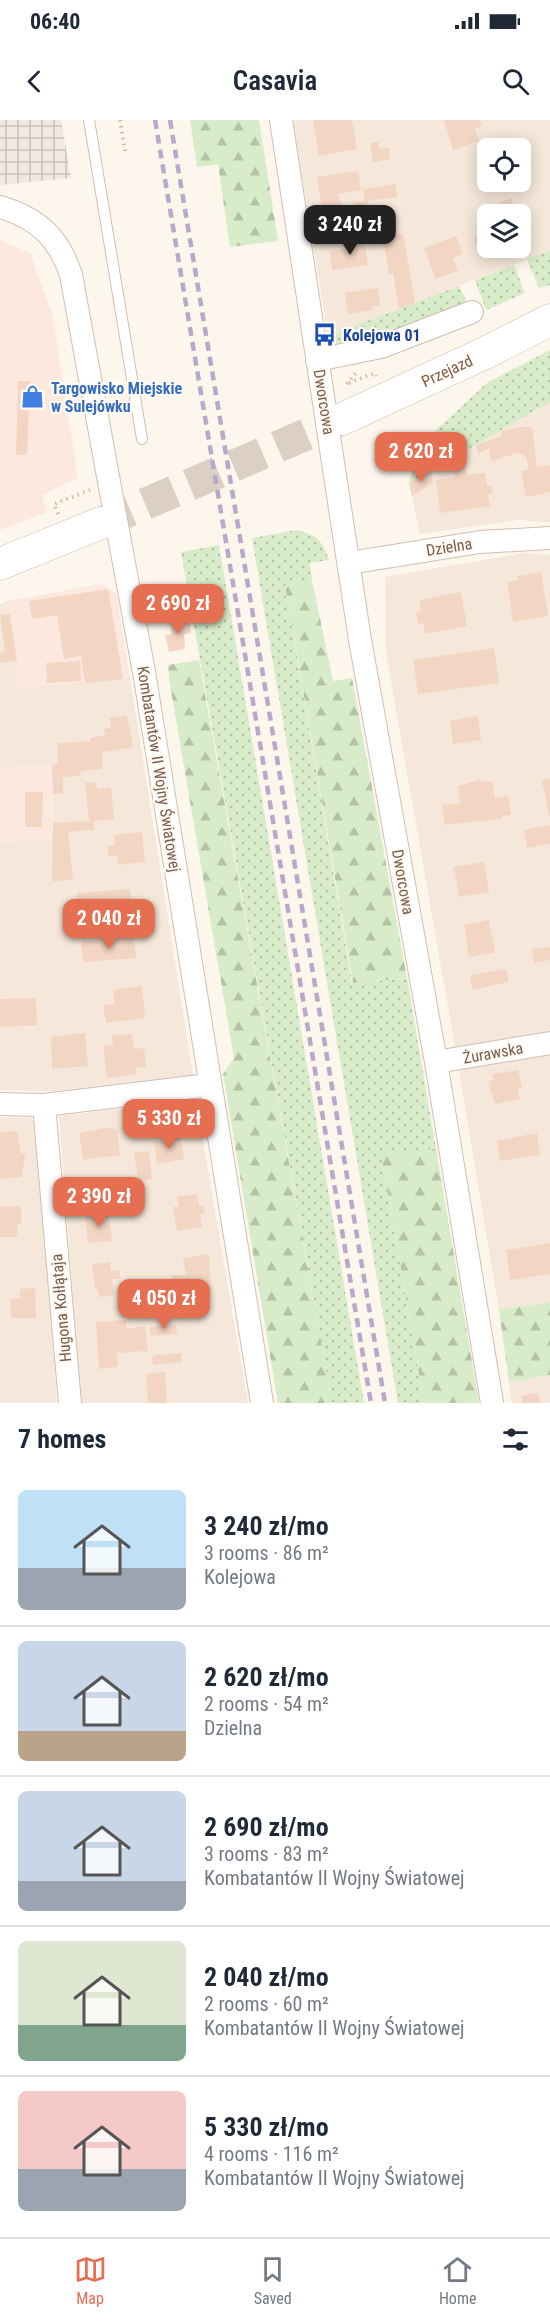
<!DOCTYPE html>
<html lang="en">
<head>
<meta charset="utf-8">
<style>
	:root { --surface:#fff; --page:#f2f2f3; --text:#1f2937; --muted:#747a83; --line:#e0e1e3; --accent:#e76f51 }
	body { margin:0; font-family:"Roboto Condensed",sans-serif; background:var(--page); color:var(--text); height:100vh; display:flex; flex-direction:column; font-size:22px; white-space:nowrap }
	* { box-sizing:border-box; margin:0 }
	p { font-size:20px; color:var(--muted) }
	.icon { flex:none; width:33px; height:33px; fill:none; stroke:currentColor; stroke-width:2; stroke-linecap:round; stroke-linejoin:round }
	.map { position:relative; height:1283px; overflow:hidden }
	.panel { display:flex; flex-direction:column; background:var(--surface); flex:1 }
	.panel>* { flex:none }
	.controls { position:absolute; left:477px; top:18px; display:grid; gap:12px }
	.controls a { display:grid; place-items:center; width:54px; height:54px; border-radius:9px; background:var(--surface); box-shadow:0 3px 15px #0003; font-size:30px }
	.price { position:absolute; translate:-50% -51px; padding:0 14px; border-radius:12px; background:var(--accent); color:#fff; font-size:20px; line-height:39px; filter:drop-shadow(0 2px 3px #0008) }
	.price::after { content:''; position:absolute; left:50%; top:36px; width:18px; height:14px; margin-left:-9px; background:inherit; clip-path:polygon(0 0,100% 0,50% 100%) }
	.price.active { background:#222; color:#fff }
	ul { padding:0; list-style:none }
	li { display:flex; align-items:center; gap:18px; height:150px; padding:0 18px }
	li+li { border-top:2px solid var(--line) }
	li span { display:grid; place-items:center; flex:none; width:168px; height:120px; border-radius:9px; color:#555 }
	li>.icon { margin-inline-start:auto }
	span .icon { width:72px; height:72px; fill:#fffc; stroke-width:1 }
	li b { font-size:26px }
	h2 { display:flex; justify-content:space-between; align-items:center; height:72px; padding:0 18px; font-size:26px }
	.status { display:flex; justify-content:space-between; align-items:center; height:42px; padding:0 30px; background:var(--surface); direction:ltr }
	.status svg { height:16px; fill:currentColor }
	header { display:flex; justify-content:space-between; align-items:center; height:78px; padding:0 18px; background:var(--surface); font-size:27px; font-weight:600 }
	.tabs { display:flex; justify-content:space-around; align-items:center; height:84px; border-top:2px solid var(--line); background:var(--surface); font-size:16px; color:var(--muted) }
	.tabs a { display:grid; justify-items:center; gap:3px }
	.tabs .active { color:var(--accent) }
	.map>svg:first-child { display:block }
	.residential { fill:#f5e8da; fill-rule:evenodd }
	.commercial { fill:#fde8e0 }
	.industrial { fill:url(#industrial-grid) }
	.green { fill:url(#green-dots) }
	.forest { fill:url(#forest-firs) }
	.building { fill:#f3d5c3 }
	.lines { fill:none; stroke-linecap:round; stroke-linejoin:round }
	.secondary-tunnel { stroke:#dcd0c4; stroke-width:32; stroke-dasharray:32 16; stroke-linecap:butt }
	.lane-casing { stroke:#d1beb0; stroke-width:12 }
	.street-casing { stroke:#d1beb0; stroke-width:24 }
	.secondary-casing { stroke:#d6c0b0; stroke-width:33 }
	.path { stroke:#d9b8a5; stroke-width:4; stroke-dasharray:1.5 4.5; stroke-linecap:butt }
	.lane { stroke:#fff; stroke-width:10 }
	.street { stroke:#fff; stroke-width:22 }
	.secondary { stroke:#fff; stroke-width:32 }
	.rail { stroke:#b9a8c9; stroke-width:4.5; stroke-dasharray:9 6; stroke-linecap:butt }
	.labels { text-anchor:middle; dominant-baseline:central; stroke-width:4.5; stroke-linejoin:round; paint-order:stroke }
	.transit-label { font-size:16px; font-weight:bold; fill:#164399; stroke:#fffaf3; text-anchor:start }
	.street-label { font-size:16px; fill:#7a5c4d; stroke:#fffaf3 }
	.shop-label { font-size:16px; font-weight:bold; fill:#366cbe; stroke:#fffaf3; text-anchor:start }
</style>
</head>
<body>
<div class="status"><b>06:40</b><svg viewBox="0 0 49 12"><path d="M0 12V9h3v3zM5 12V6h3v6zM10 12V3h3v9zM15 12V0h3v12zM26 1h20v11H26zM47 4h2v5h-2z"/></svg></div>
<header><svg class="icon" aria-label="back" viewBox="0 0 24 24"><path d="M15 5l-7 7 7 7"/></svg>Casavia<svg class="icon" aria-label="search" viewBox="0 0 24 24"><circle cx="10" cy="10" r="6"/><path d="M15 15l6 6"/></svg></header>
<div class="map">
<svg width="550" height="1283" viewBox="0 0 550 1283">
	<defs>
		<pattern id="industrial-grid" width="8" height="8" patternUnits="userSpaceOnUse" patternTransform="scale(1.5)"><rect width="8" height="8" fill="#efe9e4"/><path d="M0 4h8M4 0v8" fill="none" stroke="#c7c0bb"/></pattern>
		<pattern id="green-dots" width="8" height="8" patternUnits="userSpaceOnUse" patternTransform="scale(1.5)"><rect width="8" height="8" fill="#d8ecc9"/><path d="M2 2h.1M6 6h.1" fill="none" stroke="#b4c2a5" stroke-width="1.8" stroke-linecap="round"/></pattern>
		<pattern id="forest-firs" width="22" height="20" patternUnits="userSpaceOnUse" patternTransform="scale(1.5)"><rect width="22" height="20" fill="#d8ecc9"/><path d="M5 1l3.5 6h-7zM16 11l3.5 6h-7z" fill="#b4c2a5"/></pattern>
	</defs>
	<rect width="100%" height="100%" fill="#fdf6ec"/>
	<g class="residential">
		<path d="M293,0H550V131L328,216ZM488,28H520V62H488ZM488,94H520V128H488Z"/>
		<path d="M550,282V402L517,400L420,414L409,363Z"/>
		<path d="M524,433L550,435V915L460,930L455,927L386,533L385,457Z"/>
		<path d="M8,481L19,567L130,558L193,956L52,971L0,970V722L53,719L52,644L0,648V484Z"/>
		<path d="M550,931V1182L499,1190L459,952L463,946Z"/>
		<path d="M196,980L248,1283H81L59,996Z"/>
		<path d="M0,997L30,998L37,1003L57,1283H0Z"/>
		<path d="M550,1255V1283H512L509,1262Z"/>
	</g>
	<g class="commercial">
		<path d="M0,120L30,133L53,197L78,358L42,375L47,392L0,410Z"/>
		<path d="M102,464L116,473L130,558L18,567L8,481Z"/>
		<path d="M52,644L53,719L0,722V648Z"/>
	</g>
	<path class="industrial" d="M0,0H61L71,58L0,65Z"/>
	<g class="green">
		<path d="M550,131V165L539,168L527,139Z"/>
		<path d="M514,145L525,173L486,190L475,160Z"/>
		<path d="M459,166L466,180L463,185L383,215L331,228L328,216Z"/>
		<path d="M550,230V282L409,363L417,333L435,311L487,263Z"/>
		<path d="M296,410C316,414 323,421 329,440L310,443L312,460L285,466L352,863L407,858L436,1029L381,1034L424,1283H398L252,418Z"/>
		<path d="M219,425L364,1283H332L181,432Z"/>
	</g>
	<g class="forest">
		<path d="M190,0H259L278,121L230,127L218,44L197,47Z"/>
		<path d="M312,460L333,561L352,558L407,858L353,863L285,465Z"/>
		<path d="M199,540L332,1283H278L223,954L234,938L169,559L168,545Z"/>
		<path d="M436,1029L479,1283H424L381,1033Z"/>
		<path d="M550,1182V1255L509,1262L499,1190Z"/>
	</g>
	<g class="building">
		<path d="M313,0H352L357,29L319,36Z"/>
		<path d="M444,0H480L482,6L475,9L479,21L453,30Z"/>
		<path d="M378,22L379,29L389,28L390,39L373,42L370,23Z"/>
		<path d="M358,51L361,70L338,74L344,93L354,91L353,83L365,81L363,69L395,64L397,77L367,81L372,110L335,116L332,96L329,97L327,87L322,88L317,57Z"/>
		<path d="M511,78L518,94H503L498,83Z"/>
		<path d="M488,100V128H494L487,132L484,124L477,127L473,118L480,115L476,105Z"/>
		<path d="M403,113L415,183L399,189L393,153L389,154L383,117Z"/>
		<path d="M456,116L463,134L453,138L458,151L436,159L424,128Z"/>
		<path d="M364,120L368,145L332,150L330,131L351,128L350,122Z"/>
		<path d="M378,168L380,185L372,186L373,190L348,194L345,173Z"/>
		<path d="M18,261H30L27,335H16Z"/>
		<path d="M522,307H532L537,347L550,345V372L526,377L521,351L529,349L526,336L518,333L491,341L489,328L478,334L476,325L502,316L501,311Z"/>
		<path d="M463,332L467,355L485,353L487,366L491,365L493,374L488,375L490,386L440,393L436,360L455,357L453,338Z"/>
		<path d="M431,350L433,363L412,376L409,363Z"/>
		<path d="M541,452L548,496L513,502L507,462L518,460L517,456Z"/>
		<path d="M108,469L123,559L85,563L81,536L64,539L57,495L32,499L29,481Z"/>
		<path d="M461,472L467,506L425,514L423,503L418,504L416,492L421,491L419,480Z"/>
		<path d="M10,494L17,541L0,543V533L5,532L0,495Z"/>
		<path d="M189,498L191,513L184,515L185,529L169,532L165,515L172,514L170,501Z"/>
		<path d="M494,528L499,563L418,574L413,540Z"/>
		<path d="M80,541L81,561L47,563L46,543Z"/>
		<path d="M127,595L133,627L103,632L102,649L80,651L81,656L63,657V674H53L52,644H58L57,623L90,621V618L105,615L104,609L111,608L109,598Z"/>
		<path d="M478,596L481,620L453,624L450,601Z"/>
		<path d="M550,658V695H549L542,660Z"/>
		<path d="M480,660L483,662L492,661L495,678L508,676L511,695L502,696V699L445,705L442,685L460,683L458,666Z"/>
		<path d="M96,662L97,669L111,667L114,699L94,701V710L68,712L73,760L52,761L53,703L89,701L85,663Z"/>
		<path d="M25,672H43L42,707H25Z"/>
		<path d="M550,705V724L527,728L524,710Z"/>
		<path d="M142,712L145,742L118,745L117,736L109,737L107,726L115,725L114,715Z"/>
		<path d="M484,742L489,772L459,777L454,747Z"/>
		<path d="M130,769L132,789L79,794L77,773Z"/>
		<path d="M489,800L495,832L469,837L464,805Z"/>
		<path d="M134,817L136,838L83,842L81,821Z"/>
		<path d="M550,827V840L534,843L532,829Z"/>
		<path d="M507,849L508,862L472,870L470,855Z"/>
		<path d="M142,866L145,898L106,903L103,885L115,884L113,870Z"/>
		<path d="M36,878L37,905L0,907V879Z"/>
		<path d="M85,913L88,946L52,949L51,917Z"/>
		<path d="M132,914L134,929L144,928L146,947L136,948L137,954L107,958L103,926L113,925L112,915Z"/>
		<path d="M518,950L522,968L518,969L520,979L495,984L488,961L494,960L492,954Z"/>
		<path d="M105,1008L117,1009L120,1035L83,1040L79,1013Z"/>
		<path d="M17,1011L21,1033H25L22,1057L0,1059V1012Z"/>
		<path d="M537,1013L540,1035L500,1041L497,1021Z"/>
		<path d="M180,1016L184,1039L157,1044L154,1021Z"/>
		<path d="M149,1031L152,1059L138,1061L134,1032Z"/>
		<path d="M139,1062L143,1078L116,1084L112,1068Z"/>
		<path d="M197,1074L199,1086L203,1085L205,1094L200,1095L202,1107L177,1111L173,1087H179L177,1077Z"/>
		<path d="M21,1086V1104H17V1117H0V1087Z"/>
		<path d="M93,1093L109,1094L112,1121L88,1123L85,1097L93,1096Z"/>
		<path d="M550,1123V1154L510,1160L506,1130Z"/>
		<path d="M209,1134L211,1172L175,1178L172,1156L186,1154L183,1138Z"/>
		<path d="M110,1142L111,1151L120,1150V1159H112L114,1175L99,1177L98,1169H95L92,1144Z"/>
		<path d="M35,1168L36,1198H11L10,1179H20V1169Z"/>
		<path d="M126,1200L127,1209L145,1206L148,1231L117,1233L118,1247L99,1249L96,1202Z"/>
		<path d="M176,1204L177,1214L151,1216L150,1207Z"/>
		<path d="M181,1233L182,1242L153,1245L152,1237L156,1235Z"/>
		<path d="M165,1252L167,1283H148L146,1254Z"/>
		<path d="M538,1273L540,1283H522L521,1276Z"/>
	</g>
	<g class="lines">
		<path class="secondary-tunnel" d="M101,403L342,299"/>
		<defs>
			<path id="lane" d="M89,0L142,319"/>
			<g id="street">
				<path d="M281,0L360,520L436,942L492,1283"/>
				<path d="M0,87C38,98 59,118 71,155L144,552L262,1283"/>
				<path d="M317,240L381,227L472,192"/>
				<path d="M349,443L480,422L550,418"/>
				<path d="M436,942L550,923"/>
				<path d="M0,984L44,985L209,965"/>
				<path d="M44,985L70,1283"/>
			</g>
			<g id="secondary">
				<path d="M342,299L487,232L550,200"/>
				<path d="M0,444L101,403"/>
			</g>
		</defs>
		<use href="#lane" class="lane-casing"/>
		<use href="#street" class="street-casing"/>
		<use href="#secondary" class="secondary-casing"/>
		<g class="path">
			<path d="M120,0L125,31"/>
			<path d="M349,263L375,253L376,256"/>
			<path d="M347,264L356,253"/>
			<path d="M58,394L54,384L90,370"/>
		</g>
		<use href="#lane" class="lane"/>
		<use href="#street" class="street"/>
		<use href="#secondary" class="secondary"/>
		<g class="rail">
			<path d="M155,0L371,1283"/>
			<path d="M170,0L385,1283"/>
		</g>
	</g>
	<defs>
		<symbol id="bus-bare" viewBox="-9 -9 18 18"><path d="M-5-6H5V4H4V6H2V4H-2V6H-4V4H-5ZM-3.5-4V0h7V-4ZM-3.5 1.2v1.5H-2V1.2ZM2 1.2v1.5H3.5V1.2Z" fill="#1a4fb4" stroke="#fffaf3" stroke-width="2.5" paint-order="stroke"/></symbol>
		<symbol id="shop-bare" viewBox="-9 -9 18 18"><path d="M-5-2.5h2.3a2.7 3.5 0 0 1 5.4 0H5L5.5 6h-11ZM-1.5-2.5h3a1.5 2.3 0 0 0-3 0Z" fill="#3f7fe0" stroke="#fffaf3" stroke-width="2.5" paint-order="stroke"/></symbol>
	</defs>
	<g fill-rule="evenodd">
		<use href="#bus-bare" x="308" y="198" width="33" height="33"/>
		<use href="#shop-bare" x="16" y="260" width="33" height="33"/>
	</g>
	<g class="labels">
		<g class="transit-label">
			<text x="343" y="215">Kolejowa 01</text>
		</g>
		<g class="street-label">
			<text transform="translate(447 251) rotate(-25)">Przejazd</text>
			<text transform="translate(324 282) rotate(81)">Dworcowa</text>
			<text transform="translate(449 427) rotate(-9)">Dzielna</text>
			<text transform="translate(159 649) rotate(81)">Kombatantów II Wojny Światowej</text>
			<text transform="translate(403 762) rotate(80)">Dworcowa</text>
			<text transform="translate(493 933) rotate(-10)">Żurawska</text>
			<text transform="translate(61 1188) rotate(-95)">Hugona Kołłątaja</text>
		</g>
		<g class="shop-label">
			<text x="51" y="268">Targowisko Miejskie<tspan x="51" dy="18">w Sulejówku</tspan></text>
		</g>
	</g>
</svg>
<div class="controls">
<a><svg class="icon" aria-label="locate" viewBox="0 0 24 24"><circle cx="12" cy="12" r="6"/><path d="M12 2v4M12 18v4M2 12h4M18 12h4"/></svg></a>
<a><svg class="icon" aria-label="layers" viewBox="0 0 24 24"><path d="M12 4l9 5-9 5-9-5zM3 14l9 5 9-5"/></svg></a>
</div>
<b class="price active" style="left:350px;top:136px">3 240 zł</b>
<b class="price" style="left:421px;top:363px">2 620 zł</b>
<b class="price" style="left:178px;top:515px">2 690 zł</b>
<b class="price" style="left:109px;top:830px">2 040 zł</b>
<b class="price" style="left:169px;top:1030px">5 330 zł</b>
<b class="price" style="left:99px;top:1108px">2 390 zł</b>
<b class="price" style="left:164px;top:1210px">4 050 zł</b>
</div>
<section class="panel">
<h2>7 homes<svg class="icon" aria-label="filters" viewBox="0 0 24 24"><path d="M4 7h16M4 17h16"/><circle cx="9" cy="7" r="2"/><circle cx="15" cy="17" r="2"/></svg></h2>
<ul>
<li><span style="background:linear-gradient(#bfe0f5 65%,#9aa5b1 0)"><svg class="icon" aria-label="home" viewBox="0 0 24 24"><path d="M3 11l9-7 9 7M6 9v11h12V9"/></svg></span><div><b>3 240 zł/mo</b><p>3 rooms · 86 m²</p><p>Kolejowa</p></div></li>
<li><span style="background:linear-gradient(#c9d6e8 75%,#b9a48a 0)"><svg class="icon" aria-label="home" viewBox="0 0 24 24"><path d="M3 11l9-7 9 7M6 9v11h12V9"/></svg></span><div><b>2 620 zł/mo</b><p>2 rooms · 54 m²</p><p>Dzielna</p></div></li>
<li><span style="background:linear-gradient(#c9d6e8 75%,#9aa5b1 0)"><svg class="icon" aria-label="home" viewBox="0 0 24 24"><path d="M3 11l9-7 9 7M6 9v11h12V9"/></svg></span><div><b>2 690 zł/mo</b><p>3 rooms · 83 m²</p><p>Kombatantów II Wojny Światowej</p></div></li>
<li><span style="background:linear-gradient(#dfe7d0 70%,#7fa58c 0)"><svg class="icon" aria-label="home" viewBox="0 0 24 24"><path d="M3 11l9-7 9 7M6 9v11h12V9"/></svg></span><div><b>2 040 zł/mo</b><p>2 rooms · 60 m²</p><p>Kombatantów II Wojny Światowej</p></div></li>
<li><span style="background:linear-gradient(#f6c9c9 65%,#9aa5b1 0)"><svg class="icon" aria-label="home" viewBox="0 0 24 24"><path d="M3 11l9-7 9 7M6 9v11h12V9"/></svg></span><div><b>5 330 zł/mo</b><p>4 rooms · 116 m²</p><p>Kombatantów II Wojny Światowej</p></div></li>
</ul>
</section>
<nav class="tabs">
<a class="active"><svg class="icon" aria-label="map" viewBox="0 0 24 24"><path d="M3 6l6-2 6 2 6-2v14l-6 2-6-2-6 2zM9 4v14M15 6v14"/></svg>Map</a>
<a><svg class="icon" aria-label="saved" viewBox="0 0 24 24"><path d="M7 4h10v16l-5-4-5 4z"/></svg>Saved</a>
<a><svg class="icon" aria-label="home" viewBox="0 0 24 24"><path d="M3 11l9-7 9 7M6 9v11h12V9"/></svg>Home</a>
</nav>
</body>
</html>
